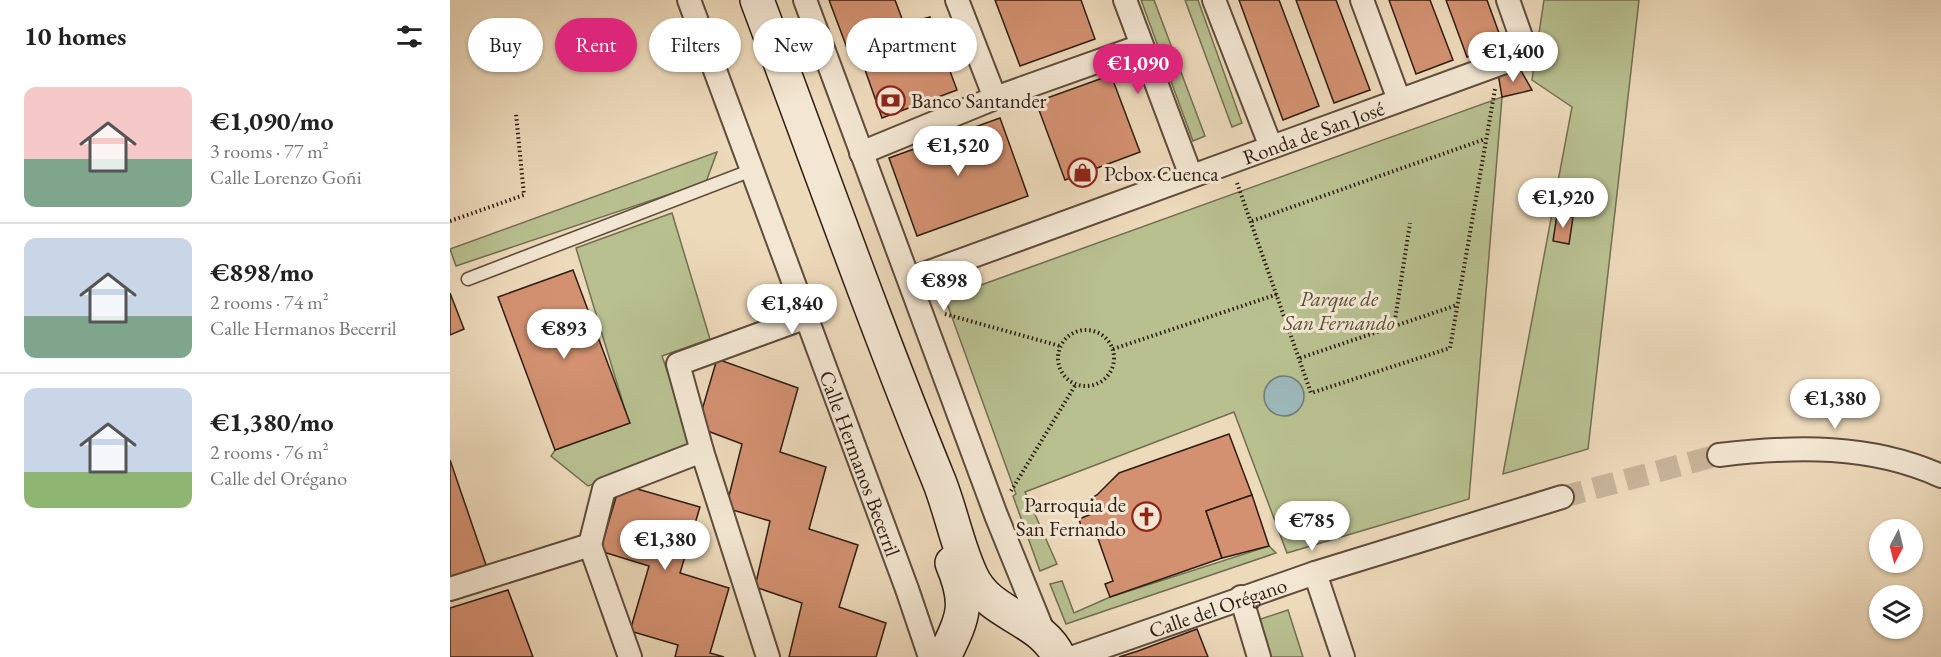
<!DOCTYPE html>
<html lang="en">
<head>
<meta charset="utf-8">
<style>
	:root { --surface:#fff; --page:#f2f2f2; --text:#222; --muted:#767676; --line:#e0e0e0; --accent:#db2777 }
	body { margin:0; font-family:"EB Garamond",serif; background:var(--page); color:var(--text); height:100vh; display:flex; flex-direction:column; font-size:22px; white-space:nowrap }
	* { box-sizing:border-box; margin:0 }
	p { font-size:20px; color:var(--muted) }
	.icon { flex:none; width:33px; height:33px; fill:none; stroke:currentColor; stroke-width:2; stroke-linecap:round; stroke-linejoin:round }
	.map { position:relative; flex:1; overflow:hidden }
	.drawer { display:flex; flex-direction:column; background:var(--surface); width:450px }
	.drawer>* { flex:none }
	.top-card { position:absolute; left:18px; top:18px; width:570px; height:54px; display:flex; gap:12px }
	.needle { width:39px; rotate:187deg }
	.controls { position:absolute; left:1419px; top:519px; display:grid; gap:12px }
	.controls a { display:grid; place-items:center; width:54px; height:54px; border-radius:50%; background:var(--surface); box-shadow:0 2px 4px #0004; font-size:30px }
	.price { position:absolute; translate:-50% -51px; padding:0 14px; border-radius:21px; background:#fff; color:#222; font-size:20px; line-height:39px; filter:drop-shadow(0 2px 3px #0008) }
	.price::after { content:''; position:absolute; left:50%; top:36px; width:18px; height:14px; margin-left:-9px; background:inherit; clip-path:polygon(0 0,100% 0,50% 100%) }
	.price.on { background:var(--accent); color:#fff }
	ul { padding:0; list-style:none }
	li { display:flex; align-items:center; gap:18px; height:150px; padding:0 24px }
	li+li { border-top:2px solid var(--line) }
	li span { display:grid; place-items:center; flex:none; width:168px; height:120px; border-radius:12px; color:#555 }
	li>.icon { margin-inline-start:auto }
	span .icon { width:72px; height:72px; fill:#fffc; stroke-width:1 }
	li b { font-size:26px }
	h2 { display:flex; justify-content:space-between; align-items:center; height:72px; padding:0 24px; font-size:26px }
	.tag { padding:0 21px; border-radius:27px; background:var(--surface); box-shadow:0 2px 4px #0004; font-size:21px; line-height:54px }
	.tag.on { background:var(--accent); color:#fff }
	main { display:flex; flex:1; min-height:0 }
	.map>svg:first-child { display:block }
	.green { fill:#b8c090; stroke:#736e51; stroke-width:1.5 }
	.water { fill:#9cb8b9; stroke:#707a76; stroke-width:1.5 }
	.building { fill:#d39171; stroke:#2e1d12; stroke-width:1.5 }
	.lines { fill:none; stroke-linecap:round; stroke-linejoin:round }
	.street-tunnel { stroke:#c7b499; stroke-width:22; stroke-dasharray:22 11; stroke-linecap:butt }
	.lane-casing { stroke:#5e4c3c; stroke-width:15 }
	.street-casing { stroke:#5e4c3c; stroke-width:26 }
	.secondary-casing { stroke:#2e1d12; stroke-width:36 }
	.path { stroke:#2e1d12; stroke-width:4; stroke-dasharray:1.5 3; stroke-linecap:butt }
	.lane { stroke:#f3e7d3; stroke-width:12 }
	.street { stroke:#f3e7d3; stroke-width:22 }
	.secondary { stroke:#f3e7d3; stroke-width:33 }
	.labels { text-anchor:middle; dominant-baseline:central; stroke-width:6; stroke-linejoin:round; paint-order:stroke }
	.poi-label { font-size:21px; fill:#2e1d12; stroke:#f3e7d3; text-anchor:start }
	.street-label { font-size:21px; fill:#2e1d12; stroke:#f3e7d3 }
	.park-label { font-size:21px; font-style:italic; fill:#574e38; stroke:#f3e7d3 }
</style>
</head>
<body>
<main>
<section class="drawer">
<h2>10 homes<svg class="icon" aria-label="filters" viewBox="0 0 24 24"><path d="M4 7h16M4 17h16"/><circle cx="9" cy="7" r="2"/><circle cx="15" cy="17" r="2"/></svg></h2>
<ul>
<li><span style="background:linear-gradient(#f6c9c9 60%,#7fa58c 0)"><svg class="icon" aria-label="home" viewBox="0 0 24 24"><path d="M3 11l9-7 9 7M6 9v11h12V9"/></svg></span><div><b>€1,090/mo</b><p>3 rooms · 77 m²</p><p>Calle Lorenzo Goñi</p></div></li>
<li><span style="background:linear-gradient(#c9d6e8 65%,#7fa58c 0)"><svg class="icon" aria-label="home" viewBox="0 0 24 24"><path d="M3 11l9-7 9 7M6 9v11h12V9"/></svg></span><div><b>€898/mo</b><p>2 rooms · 74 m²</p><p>Calle Hermanos Becerril</p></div></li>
<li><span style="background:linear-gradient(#c9d6e8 70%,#8fb573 0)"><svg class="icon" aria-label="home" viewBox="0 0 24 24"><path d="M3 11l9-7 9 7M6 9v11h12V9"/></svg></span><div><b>€1,380/mo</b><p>2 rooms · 76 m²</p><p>Calle del Orégano</p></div></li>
</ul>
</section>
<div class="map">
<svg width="1491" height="657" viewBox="0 0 1491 657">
	<rect width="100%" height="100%" fill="#eddabb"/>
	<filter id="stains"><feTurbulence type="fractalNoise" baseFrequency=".00333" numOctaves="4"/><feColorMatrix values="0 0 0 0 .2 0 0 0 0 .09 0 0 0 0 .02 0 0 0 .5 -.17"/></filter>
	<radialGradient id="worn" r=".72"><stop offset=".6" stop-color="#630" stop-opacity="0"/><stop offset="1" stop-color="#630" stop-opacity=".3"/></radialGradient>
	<g class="green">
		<path d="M691,0H704L755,136L743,141Z"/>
		<path d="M735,0H748L792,123L782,127Z"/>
		<path d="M1094,0H1189L1138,449L1053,474L1122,107L1082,80Z"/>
		<path d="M1052,97L1019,499L837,553L784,412L575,492L607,564L590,571L563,496L566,494L495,298Z"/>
		<path d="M267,152L256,182L6,266L0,249Z"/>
		<path d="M222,213L260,339L212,356L243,447L138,486L101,456L105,450L179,423L126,248Z"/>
		<path d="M819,546L826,553L616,624L600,584L612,581L624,613L660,597Z"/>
		<path d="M838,610L853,657H817L805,621Z"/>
	</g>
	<circle class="water" cx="834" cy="396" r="20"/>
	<g class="building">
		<path d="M379,0H445L454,24L480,17L507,90L432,118L407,47L397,48Z"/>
		<path d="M545,0H631L645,39L570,66Z"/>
		<path d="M789,0H829L869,106L833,120Z"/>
		<path d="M846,0H886L920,90L884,103Z"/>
		<path d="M939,0H980L1003,60L966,74Z"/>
		<path d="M996,0H1037L1053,44L1017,57Z"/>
		<path d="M1070,69L1082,90L1052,97L1048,73Z"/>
		<path d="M661,75L690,152L615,180L586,102Z"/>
		<path d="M550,118L578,196L467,236L439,158Z"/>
		<path d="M1107,215L1123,217L1119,244L1103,241Z"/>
		<path d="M123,270L180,423L105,450L48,297Z"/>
		<path d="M0,293L14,329L0,335Z"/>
		<path d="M267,359L348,388L330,452L376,467L359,529L408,545L389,607L436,623L426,657H339L352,603L305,587L320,521L276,508L292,444L247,427Z"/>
		<path d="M779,434L802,495L756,511L772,558L660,597L655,584L663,581L646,533L634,537L629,519L644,513L639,499L647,495L669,473Z"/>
		<path d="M0,460L36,565L0,577Z"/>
		<path d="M170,484L250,507L230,573L279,588L260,653L274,657H225L228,645L180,631L199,566L150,551Z"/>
		<path d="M802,495L819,546L772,558L756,511Z"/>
		<path d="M58,590L83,657H0V608Z"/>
		<path d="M747,629L758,657H669L688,651Z"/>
	</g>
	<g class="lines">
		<path class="street-tunnel" d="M1112,497L1269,455"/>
		<defs>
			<path id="lane" d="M18,279L302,170"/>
			<g id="street">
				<path id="s1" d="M239,0L457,589L480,657"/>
				<path d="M355,0L546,515L595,636"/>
				<path d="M507,0L545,98"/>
				<path d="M675,0L741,176"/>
				<path d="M764,0L821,147"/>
				<path d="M912,0L949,100"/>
				<path d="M411,153L545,98L691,46"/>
				<path id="s2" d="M460,279L1077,54L1058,0"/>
				<path d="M1269,455C1344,446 1421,444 1491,476"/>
				<path d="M140,545L180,657"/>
				<path d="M865,573L893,657"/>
				<path d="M0,589L140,545L154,489L252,451"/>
				<path d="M791,597L809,657"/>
				<path d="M318,657L252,451L228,364L357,317"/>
				<path id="s3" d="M624,657L865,573L1112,497"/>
			</g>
			<g id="secondary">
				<path d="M307,0C367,160 424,322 489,481C501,511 507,545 521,575C538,615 591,618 609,657"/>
				<path d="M494,657C513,617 520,606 502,563"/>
			</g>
		</defs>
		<use href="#lane" class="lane-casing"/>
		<use href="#street" class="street-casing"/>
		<use href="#secondary" class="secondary-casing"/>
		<g class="path">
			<path d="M787,183L861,393L1000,348L1045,89"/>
			<path d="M0,221L74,195L66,114"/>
			<path d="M802,221L1035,139"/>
			<path d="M495,314L610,346"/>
			<path d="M944,326L960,223"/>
			<circle cx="636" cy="358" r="28"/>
			<path d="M663,349L828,294"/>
			<path d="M850,358L1007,305"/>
			<path d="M561,491L626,384"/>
		</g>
		<use href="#lane" class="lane"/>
		<use href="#street" class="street"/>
		<use href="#secondary" class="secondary"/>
	</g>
	<defs>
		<symbol id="bank-ring" viewBox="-11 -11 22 22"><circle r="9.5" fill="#f3e7d3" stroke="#8f2418" stroke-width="1.5"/><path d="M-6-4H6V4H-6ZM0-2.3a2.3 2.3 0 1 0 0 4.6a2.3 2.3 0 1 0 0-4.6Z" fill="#8f2418"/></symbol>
		<symbol id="shop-ring" viewBox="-11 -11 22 22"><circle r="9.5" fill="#f3e7d3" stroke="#8f2418" stroke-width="1.5"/><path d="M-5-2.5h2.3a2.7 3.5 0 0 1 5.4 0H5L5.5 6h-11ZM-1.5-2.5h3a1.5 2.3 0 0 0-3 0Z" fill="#8f2418"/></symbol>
		<symbol id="church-ring" viewBox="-11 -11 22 22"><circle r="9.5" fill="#f3e7d3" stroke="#8f2418" stroke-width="1.5"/><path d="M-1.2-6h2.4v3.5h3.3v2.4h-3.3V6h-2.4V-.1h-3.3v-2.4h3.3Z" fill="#8f2418"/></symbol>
	</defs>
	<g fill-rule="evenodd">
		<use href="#bank-ring" x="424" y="84" width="33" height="33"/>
		<use href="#shop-ring" x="616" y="156" width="33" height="33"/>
		<use href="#church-ring" x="680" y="500" width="33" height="33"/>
	</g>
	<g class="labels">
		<g class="poi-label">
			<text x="461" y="100">Banco Santander</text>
			<text x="654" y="173">Pcbox Cuenca</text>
			<text x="676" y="504" text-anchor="end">Parroquia de<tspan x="676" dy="24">San Fernando</tspan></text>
		</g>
		<g class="street-label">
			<text stroke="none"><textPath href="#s2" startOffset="429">Ronda de San José</textPath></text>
			<text stroke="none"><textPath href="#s1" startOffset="494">Calle Hermanos Becerril</textPath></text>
			<text stroke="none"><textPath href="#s3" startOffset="152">Calle del Orégano</textPath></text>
		</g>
		<g class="park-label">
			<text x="889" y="298">Parque de<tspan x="889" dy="24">San Fernando</tspan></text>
		</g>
	</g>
	<rect width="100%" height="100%" filter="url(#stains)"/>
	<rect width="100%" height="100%" fill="url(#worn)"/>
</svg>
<div class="controls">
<a><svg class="needle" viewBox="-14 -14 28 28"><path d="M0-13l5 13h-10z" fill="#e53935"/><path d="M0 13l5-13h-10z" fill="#767676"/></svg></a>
<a><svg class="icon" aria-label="layers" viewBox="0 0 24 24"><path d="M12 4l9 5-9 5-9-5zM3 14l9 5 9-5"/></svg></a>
</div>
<b class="price" style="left:1063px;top:83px">€1,400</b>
<b class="price on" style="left:688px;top:95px">€1,090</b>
<b class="price" style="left:508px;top:177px">€1,520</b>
<b class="price" style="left:1113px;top:229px">€1,920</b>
<b class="price" style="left:494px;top:312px">€898</b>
<b class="price" style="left:342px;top:335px">€1,840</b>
<b class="price" style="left:114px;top:360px">€893</b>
<b class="price" style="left:1385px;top:430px">€1,380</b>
<b class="price" style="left:862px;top:552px">€785</b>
<b class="price" style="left:215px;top:571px">€1,380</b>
<div class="top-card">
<a class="tag">Buy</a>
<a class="tag on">Rent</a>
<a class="tag">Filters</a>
<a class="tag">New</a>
<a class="tag">Apartment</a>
</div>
</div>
</main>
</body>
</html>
